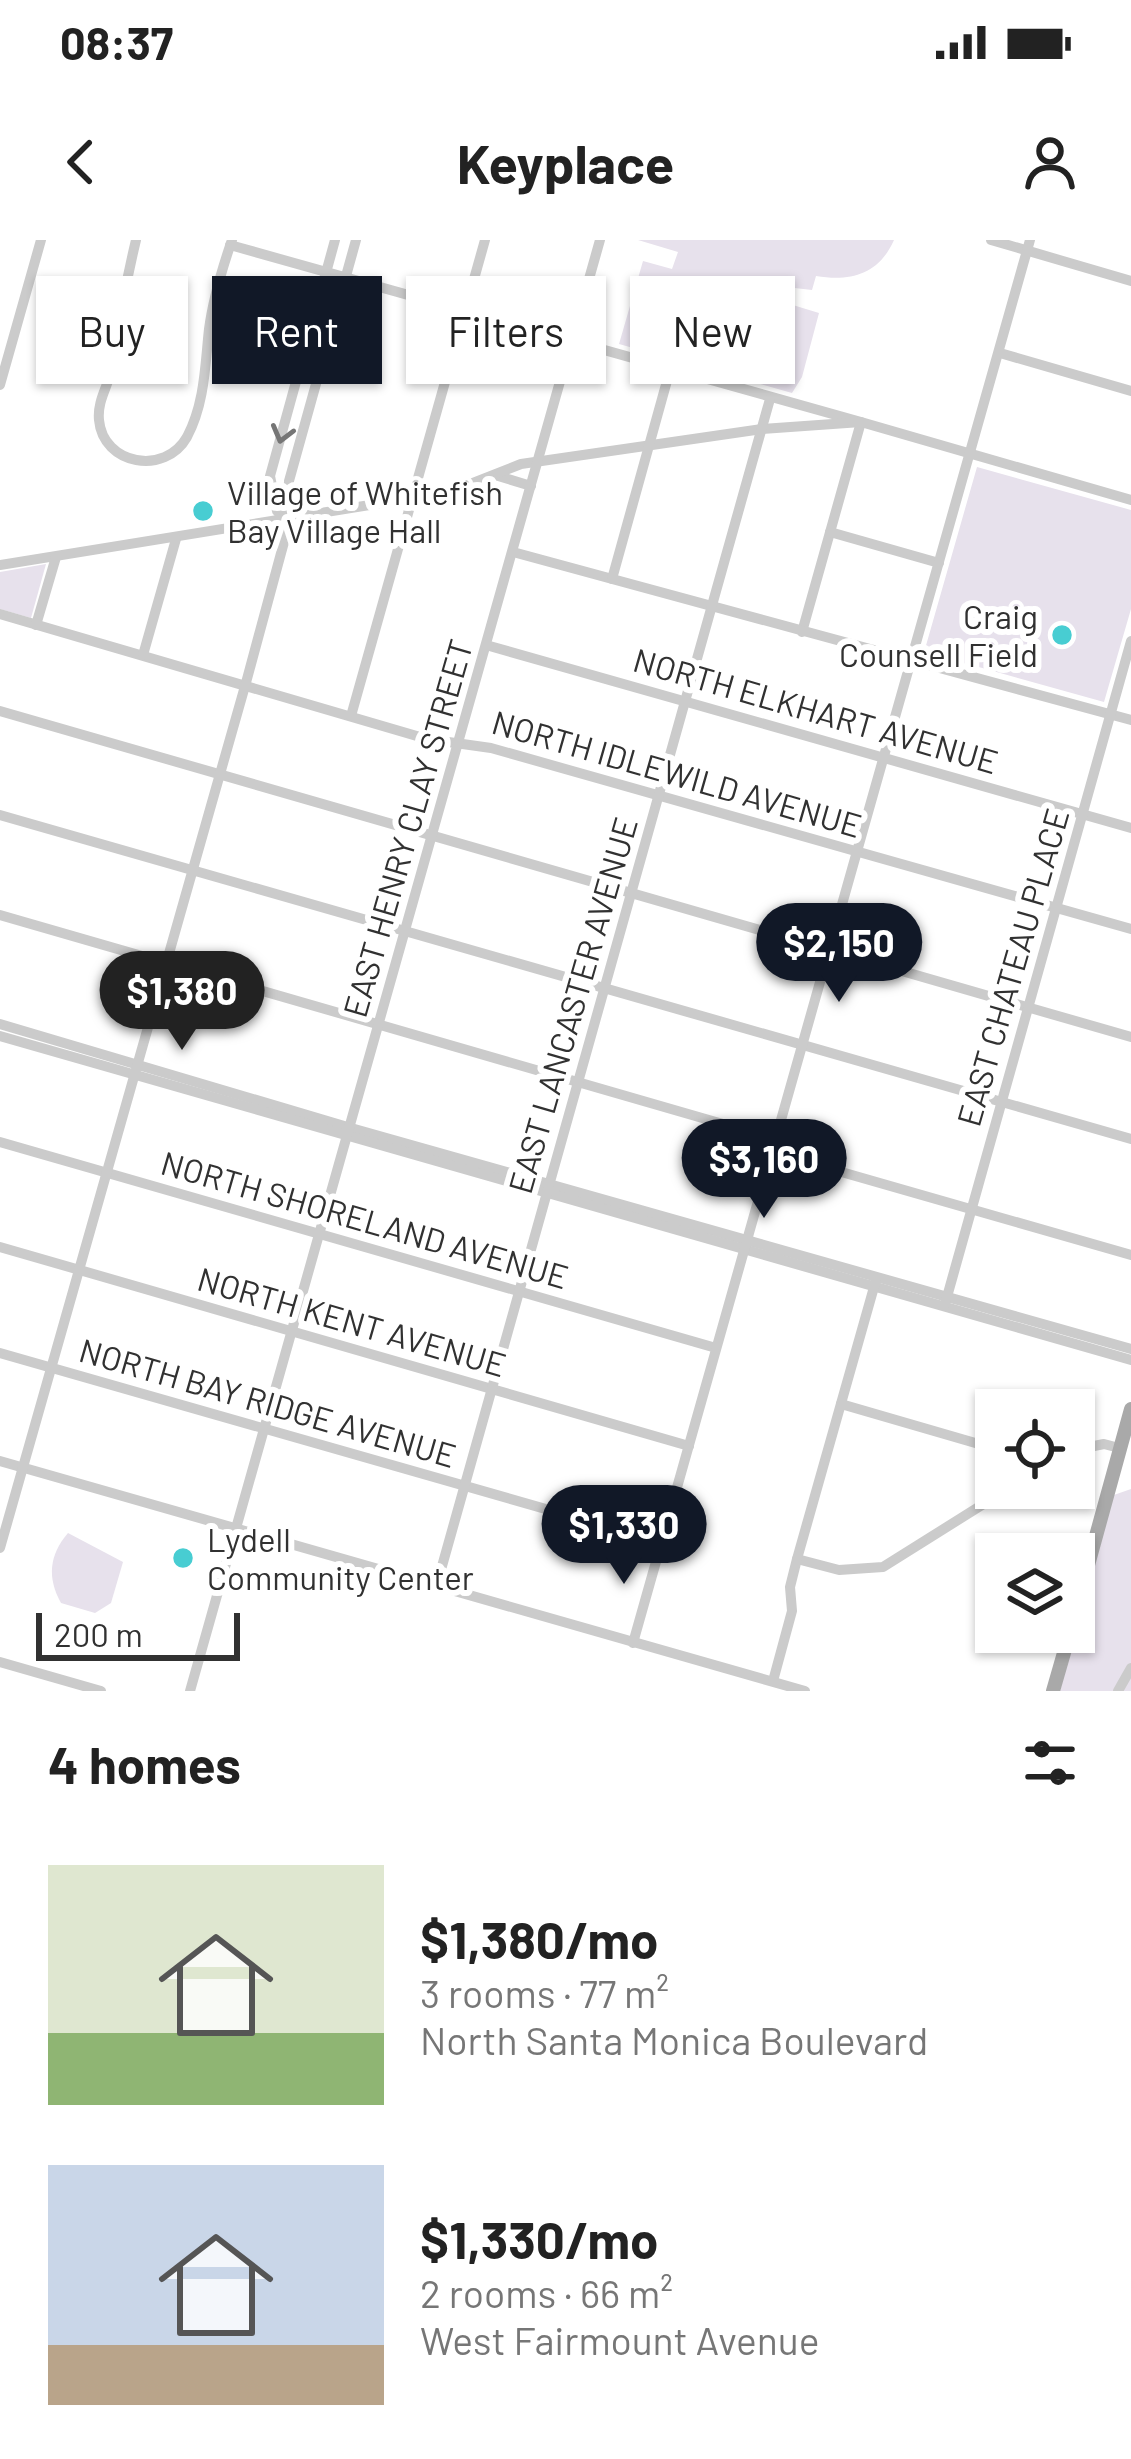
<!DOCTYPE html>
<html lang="en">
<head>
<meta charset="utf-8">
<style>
	:root { --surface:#fff; --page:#f2f2f2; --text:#222; --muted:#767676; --accent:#111827 }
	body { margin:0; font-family:Barlow,sans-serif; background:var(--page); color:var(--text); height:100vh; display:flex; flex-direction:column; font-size:45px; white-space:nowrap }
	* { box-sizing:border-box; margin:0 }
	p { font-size:39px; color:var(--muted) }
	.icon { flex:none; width:66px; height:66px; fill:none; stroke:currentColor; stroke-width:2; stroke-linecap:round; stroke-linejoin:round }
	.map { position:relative; height:1451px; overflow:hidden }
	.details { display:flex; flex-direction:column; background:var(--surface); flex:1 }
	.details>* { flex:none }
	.top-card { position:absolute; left:36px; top:36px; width:1059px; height:108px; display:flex; gap:24px }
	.fabs { position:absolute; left:975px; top:1149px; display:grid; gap:24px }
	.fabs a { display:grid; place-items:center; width:120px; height:120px; border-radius:0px; background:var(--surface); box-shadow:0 3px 9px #0004; font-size:60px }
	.scale { position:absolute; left:36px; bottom:30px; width:204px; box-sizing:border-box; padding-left:12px; border:6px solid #313131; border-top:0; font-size:33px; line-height:42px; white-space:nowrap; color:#313131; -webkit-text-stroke:9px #fff; paint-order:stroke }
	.price { position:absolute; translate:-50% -102px; padding:0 27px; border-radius:42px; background:var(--accent); color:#fff; font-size:39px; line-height:78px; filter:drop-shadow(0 3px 6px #0008) }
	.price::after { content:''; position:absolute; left:50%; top:72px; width:36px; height:27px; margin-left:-18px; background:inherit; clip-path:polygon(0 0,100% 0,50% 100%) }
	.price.active { background:#222; color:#fff }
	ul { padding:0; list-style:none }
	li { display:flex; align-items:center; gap:36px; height:300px; padding:0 48px }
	li span { display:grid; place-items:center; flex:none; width:336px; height:240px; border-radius:0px; color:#555 }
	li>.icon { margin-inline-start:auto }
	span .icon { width:144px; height:144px; fill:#fffc; stroke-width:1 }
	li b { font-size:51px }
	h2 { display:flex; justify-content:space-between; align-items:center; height:144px; padding:0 48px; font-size:51px }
	.chip { padding:0 42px; border-radius:0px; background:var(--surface); box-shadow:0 3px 9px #0004; font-size:42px; line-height:108px }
	.chip.active { background:var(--accent); color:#fff }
	.status { display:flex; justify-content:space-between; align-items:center; height:84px; padding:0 60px; background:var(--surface); direction:ltr }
	.status svg { height:33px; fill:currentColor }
	header { display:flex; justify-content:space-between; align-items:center; height:156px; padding:0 48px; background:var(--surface); font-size:54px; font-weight:700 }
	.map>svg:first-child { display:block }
	.green { fill:#e7e1ec }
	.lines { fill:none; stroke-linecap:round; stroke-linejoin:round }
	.minor { stroke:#cbcbcb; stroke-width:10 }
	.major { stroke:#a9a9a9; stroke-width:14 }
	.oneway { stroke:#767676 }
	.poi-dot { fill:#48cdd2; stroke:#fff; stroke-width:4.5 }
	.labels { text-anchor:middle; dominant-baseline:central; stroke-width:12; stroke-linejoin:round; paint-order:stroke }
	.poi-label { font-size:33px; fill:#313131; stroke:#fff; text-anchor:start }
	.street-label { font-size:33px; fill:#313131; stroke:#fff }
</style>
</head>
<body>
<div class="status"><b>08:37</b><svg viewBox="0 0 49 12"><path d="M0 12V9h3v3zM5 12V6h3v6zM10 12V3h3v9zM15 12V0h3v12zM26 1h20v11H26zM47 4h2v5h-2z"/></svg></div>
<header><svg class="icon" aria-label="back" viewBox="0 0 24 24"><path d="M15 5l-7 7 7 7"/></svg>Keyplace<svg class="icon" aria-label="person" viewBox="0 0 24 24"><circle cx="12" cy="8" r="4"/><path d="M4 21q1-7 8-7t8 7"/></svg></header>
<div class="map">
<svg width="1131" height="1451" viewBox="0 0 1131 1451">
	<rect width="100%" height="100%" fill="#fff"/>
	<g class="green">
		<path d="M638,0H894C879,34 851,42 816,36L812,50L786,47L783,62L819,73L802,137L792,153L619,104L643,21L672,29L678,12Z"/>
		<path d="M977,227L1131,270V369L1104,462L968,424L923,416Z"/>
		<path d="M46,324L31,378L0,369V332Z"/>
		<path d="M1131,1249V1451H1060L1111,1256Z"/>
		<path d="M68,1293L123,1322L111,1363L95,1373L61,1363C47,1338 49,1315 68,1293Z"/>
	</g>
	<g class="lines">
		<g class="minor">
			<path d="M136,0C126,42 118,84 112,127C109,145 97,160 99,180C103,225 165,236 187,197C205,163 205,125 209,89C213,59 222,29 232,0"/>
			<path d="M991,0L1131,41"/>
			<path d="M230,5L861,182L802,392"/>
			<path d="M1000,113L1131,151"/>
			<path d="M0,145L41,0"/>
			<path d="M495,235L531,246"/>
			<path d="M286,280L277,271L270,236L335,0"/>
			<path d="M830,292L939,323"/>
			<path d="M513,312L1131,480"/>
			<path d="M0,325L450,252L521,224L762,189L861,182L1131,260"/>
			<path d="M612,339L670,130"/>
			<path d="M0,374L427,499L491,508L1131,689"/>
			<path d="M36,385L56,317"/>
			<path d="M486,405L1131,588"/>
			<path d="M143,415L176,299"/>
			<path d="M0,471L1131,797"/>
			<path d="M351,476L485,0"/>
			<path d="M0,575L1131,899"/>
			<path d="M0,675L792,904L831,929L1131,1015"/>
			<path d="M0,784L351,888L1131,1109"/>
			<path d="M0,796L1131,1120"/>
			<path d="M0,902L716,1108"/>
			<path d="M0,1007L689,1206"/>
			<path d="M945,1064L1131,401"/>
			<path d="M0,1113L661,1302"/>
			<path d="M841,1164L996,1209"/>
			<path d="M1074,1210L1104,1204L1119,1208"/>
			<path d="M0,1221L805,1451"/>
			<path d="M0,1308L247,439L287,291L289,241L356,0"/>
			<path d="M797,1319L839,1330L883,1327L1009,1248"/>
			<path d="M437,1344L770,159"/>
			<path d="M633,1403L1030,0"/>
			<path d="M0,1422L101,1451"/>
			<path d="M773,1441L792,1371L790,1347L797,1319L876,1040"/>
			<path d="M190,1451L600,0"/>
			<path d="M1118,1451L1131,1428"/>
		</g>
		<g class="major">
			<path d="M1074,1376L1131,1169"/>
			<path d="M1053,1451L1070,1392"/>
		</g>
	</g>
	<defs><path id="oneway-chevron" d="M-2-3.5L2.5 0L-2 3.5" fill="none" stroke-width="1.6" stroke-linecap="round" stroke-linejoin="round" transform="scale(3)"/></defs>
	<use class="oneway" href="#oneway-chevron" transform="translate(282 194) rotate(105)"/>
	<g class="poi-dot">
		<circle cx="203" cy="271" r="12"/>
		<circle cx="1062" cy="395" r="12"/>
		<circle cx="183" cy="1318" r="12"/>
	</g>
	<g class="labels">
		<g class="poi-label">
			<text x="227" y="252">Village of Whitefish<tspan x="227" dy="38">Bay Village Hall</tspan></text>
			<text x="1038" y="376" text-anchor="end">Craig<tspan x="1038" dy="38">Counsell Field</tspan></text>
			<text x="207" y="1299">Lydell<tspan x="207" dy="38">Community Center</tspan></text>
		</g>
		<g class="street-label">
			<text transform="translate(816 470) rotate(16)">NORTH ELKHART AVENUE</text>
			<text transform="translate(677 533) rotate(16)">NORTH IDLEWILD AVENUE</text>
			<text transform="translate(407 588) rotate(-74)">EAST HENRY CLAY STREET</text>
			<text transform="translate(1012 727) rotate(-74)">EAST CHATEAU PLACE</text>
			<text transform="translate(572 765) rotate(-74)">EAST LANCASTER AVENUE</text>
			<text transform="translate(365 979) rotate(16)">NORTH SHORELAND AVENUE</text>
			<text transform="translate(352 1081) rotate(16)">NORTH KENT AVENUE</text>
			<text transform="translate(268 1162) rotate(16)">NORTH BAY RIDGE AVENUE</text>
		</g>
	</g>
</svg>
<div class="fabs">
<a><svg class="icon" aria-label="locate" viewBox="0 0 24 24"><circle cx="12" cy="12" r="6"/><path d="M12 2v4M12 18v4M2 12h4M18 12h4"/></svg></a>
<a><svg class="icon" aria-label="layers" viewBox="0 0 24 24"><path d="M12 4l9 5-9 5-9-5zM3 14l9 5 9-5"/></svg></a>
</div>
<div class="scale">200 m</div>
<b class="price" style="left:839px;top:765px">$2,150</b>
<b class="price active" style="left:182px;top:813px">$1,380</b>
<b class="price" style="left:764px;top:981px">$3,160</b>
<b class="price" style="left:624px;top:1347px">$1,330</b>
<div class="top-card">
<a class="chip">Buy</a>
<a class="chip active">Rent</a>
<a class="chip">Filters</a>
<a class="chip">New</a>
</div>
</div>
<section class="details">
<h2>4 homes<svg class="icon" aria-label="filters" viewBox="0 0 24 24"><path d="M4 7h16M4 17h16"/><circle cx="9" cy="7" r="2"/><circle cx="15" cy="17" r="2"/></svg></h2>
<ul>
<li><span style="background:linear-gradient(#dfe7d0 70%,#8fb573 0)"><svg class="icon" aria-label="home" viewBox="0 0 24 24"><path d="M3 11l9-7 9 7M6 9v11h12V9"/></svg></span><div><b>$1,380/mo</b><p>3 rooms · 77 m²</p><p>North Santa Monica Boulevard</p></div></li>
<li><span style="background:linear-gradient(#c9d6e8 75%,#b9a48a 0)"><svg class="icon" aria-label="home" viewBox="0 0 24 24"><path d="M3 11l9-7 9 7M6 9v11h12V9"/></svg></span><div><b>$1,330/mo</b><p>2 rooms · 66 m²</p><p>West Fairmount Avenue</p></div></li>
</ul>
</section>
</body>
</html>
